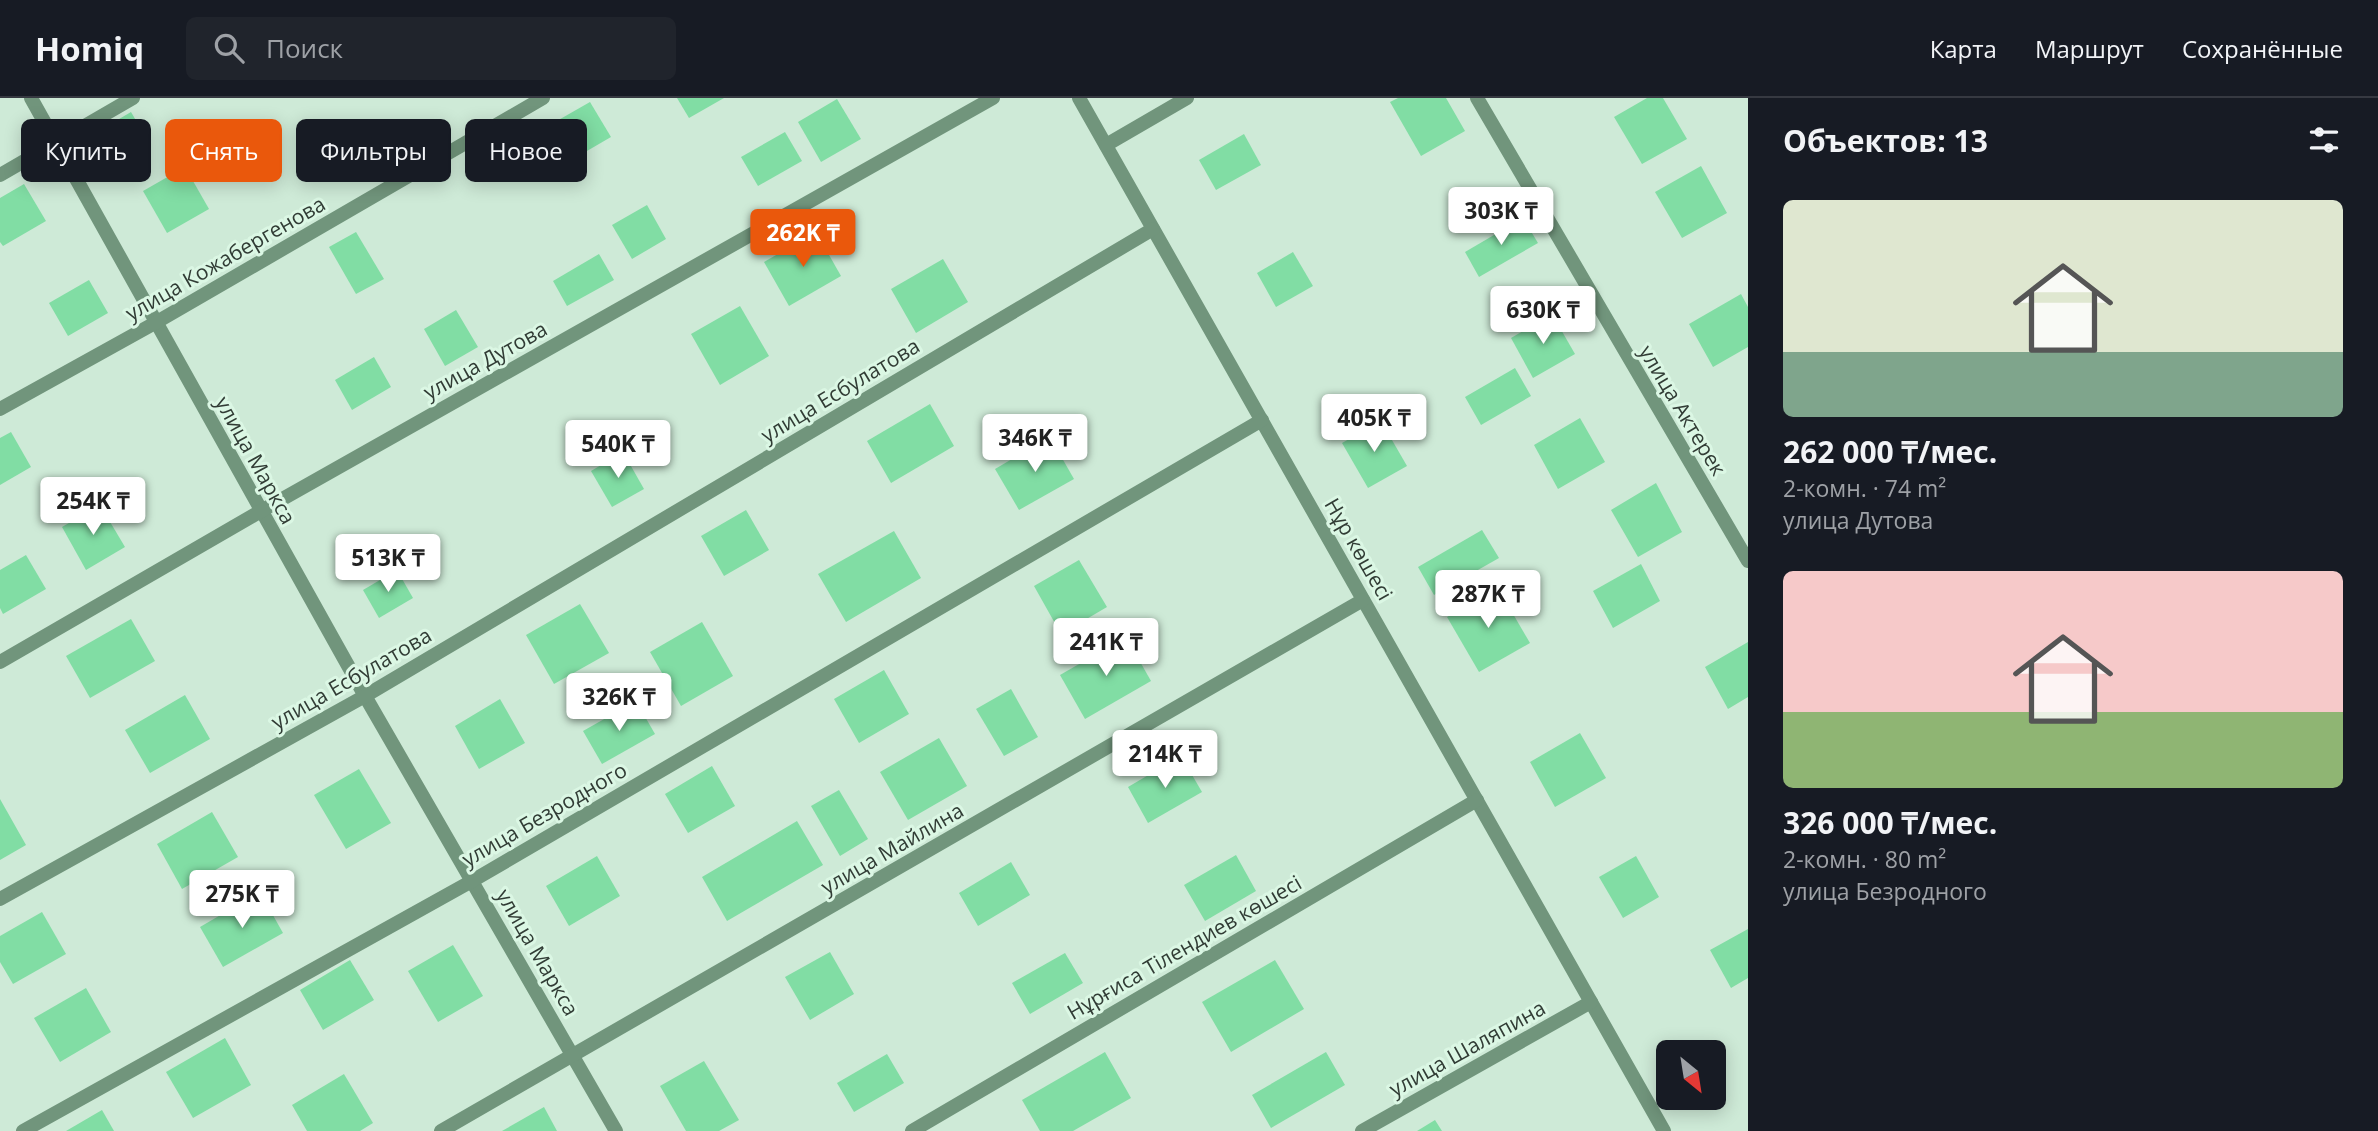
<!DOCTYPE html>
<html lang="ru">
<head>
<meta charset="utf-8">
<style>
	:root { --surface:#171b24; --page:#20242c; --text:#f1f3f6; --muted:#9ea1a6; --line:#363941; --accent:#ea580c }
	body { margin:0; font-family:"Open Sans",sans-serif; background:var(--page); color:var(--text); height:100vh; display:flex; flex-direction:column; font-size:26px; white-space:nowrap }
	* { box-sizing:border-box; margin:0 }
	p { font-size:23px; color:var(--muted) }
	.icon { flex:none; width:38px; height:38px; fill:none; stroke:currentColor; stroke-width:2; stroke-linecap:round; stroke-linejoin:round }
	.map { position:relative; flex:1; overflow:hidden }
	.side { display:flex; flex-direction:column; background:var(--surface); width:630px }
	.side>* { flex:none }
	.hud { position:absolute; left:21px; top:21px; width:665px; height:63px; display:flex; gap:14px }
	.needle { width:46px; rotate:150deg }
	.fabs { position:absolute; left:1656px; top:942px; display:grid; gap:14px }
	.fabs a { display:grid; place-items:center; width:70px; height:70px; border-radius:10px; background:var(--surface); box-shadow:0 4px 18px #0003; font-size:35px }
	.price { position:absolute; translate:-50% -60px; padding:0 16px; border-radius:7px; background:#fff; color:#222; font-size:23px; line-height:46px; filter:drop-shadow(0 2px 4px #0008) }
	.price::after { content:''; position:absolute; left:50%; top:42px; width:21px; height:16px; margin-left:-10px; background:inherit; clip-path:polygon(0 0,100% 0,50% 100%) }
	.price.on { background:var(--accent); color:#fff }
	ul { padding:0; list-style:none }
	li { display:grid; align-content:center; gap:14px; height:371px; padding:0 35px }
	li span { display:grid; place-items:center; height:217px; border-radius:10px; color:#555 }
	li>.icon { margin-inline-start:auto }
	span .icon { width:126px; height:126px; fill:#fffc; stroke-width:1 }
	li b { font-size:30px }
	h2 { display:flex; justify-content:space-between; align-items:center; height:84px; padding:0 35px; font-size:30px }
	.chip { padding:0 24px; border-radius:10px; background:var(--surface); box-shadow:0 4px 18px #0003; font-size:24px; line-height:63px }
	.chip.on { background:var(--accent); color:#fff }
	header { display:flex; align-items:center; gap:42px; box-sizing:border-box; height:98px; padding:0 35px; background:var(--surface); border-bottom:2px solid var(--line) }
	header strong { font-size:33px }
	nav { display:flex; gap:38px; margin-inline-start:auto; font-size:24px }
	.search { width:490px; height:63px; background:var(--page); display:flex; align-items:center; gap:18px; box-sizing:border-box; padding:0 24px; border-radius:10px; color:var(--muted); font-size:26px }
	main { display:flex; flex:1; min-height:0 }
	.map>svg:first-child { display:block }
	.building { fill:#81dda4 }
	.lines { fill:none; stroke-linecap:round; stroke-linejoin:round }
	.street { stroke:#71957c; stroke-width:14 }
	.labels { text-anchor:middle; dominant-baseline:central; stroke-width:6; stroke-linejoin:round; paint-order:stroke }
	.street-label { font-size:21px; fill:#313c35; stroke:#dbf7e4 }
</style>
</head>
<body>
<header>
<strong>Homiq</strong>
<div class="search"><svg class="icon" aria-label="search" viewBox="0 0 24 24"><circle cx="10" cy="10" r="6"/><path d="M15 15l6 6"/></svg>Поиск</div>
<nav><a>Карта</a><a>Маршрут</a><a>Сохранённые</a></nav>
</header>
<main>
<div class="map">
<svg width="1748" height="1033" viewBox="0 0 1748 1033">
	<rect width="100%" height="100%" fill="#ceead7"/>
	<g class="building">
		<path d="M677,0H724L689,20Z"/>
		<path d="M1398,0H1446L1465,33L1421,58L1390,4Z"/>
		<path d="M1647,0H1663L1687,41L1642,66L1614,19Z"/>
		<path d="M837,1L861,41L821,64L798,24Z"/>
		<path d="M590,4L611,39L568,64L548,28Z"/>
		<path d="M131,14L151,48L116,68L97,34Z"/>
		<path d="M785,34L802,63L758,88L741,59Z"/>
		<path d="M1244,36L1261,67L1216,92L1199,62Z"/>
		<path d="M1701,68L1727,115L1682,140L1655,94Z"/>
		<path d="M185,69L209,111L167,135L143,93Z"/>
		<path d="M24,86L46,123L3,148L0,144V100Z"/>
		<path d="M647,107L666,141L632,161L612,127Z"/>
		<path d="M1523,120L1538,145L1479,179L1465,154Z"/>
		<path d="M356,134L384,181L356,196L329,149Z"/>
		<path d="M816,134L841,178L789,208L764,164Z"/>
		<path d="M1293,154L1313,188L1276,209L1257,175Z"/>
		<path d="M599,156L614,182L567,208L553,183Z"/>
		<path d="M943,161L968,204L916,235L891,191Z"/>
		<path d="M89,182L108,215L68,238L49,205Z"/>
		<path d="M1741,196L1748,209V249L1713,269L1689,226Z"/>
		<path d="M740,208L769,258L720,287L691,236Z"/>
		<path d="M456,212L478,249L445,268L424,231Z"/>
		<path d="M1552,216L1575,256L1533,280L1511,240Z"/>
		<path d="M374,259L391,289L352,312L335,282Z"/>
		<path d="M1515,270L1531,298L1481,327L1465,299Z"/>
		<path d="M930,306L954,348L891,385L867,343Z"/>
		<path d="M1580,320L1605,364L1558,391L1534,347Z"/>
		<path d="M1381,323L1407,368L1368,390L1342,345Z"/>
		<path d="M11,334L31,369L0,387V340Z"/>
		<path d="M1050,339L1074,381L1019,412L995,371Z"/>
		<path d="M623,354L644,391L612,409L591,373Z"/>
		<path d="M1656,385L1682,434L1638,459L1611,412Z"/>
		<path d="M100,407L125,449L86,472L62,429Z"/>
		<path d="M746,412L769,452L724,478L701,438Z"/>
		<path d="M1482,432L1499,460L1434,497L1418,469Z"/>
		<path d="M894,433L921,480L846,524L818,476Z"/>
		<path d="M26,457L46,491L3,516L0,510V472Z"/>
		<path d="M1079,462L1107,509L1061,536L1034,488Z"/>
		<path d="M1641,466L1660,503L1613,530L1593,493Z"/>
		<path d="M397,472L413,500L379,520L363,492Z"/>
		<path d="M1498,490L1530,545L1479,574L1447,519Z"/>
		<path d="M580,506L609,555L554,586L526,537Z"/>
		<path d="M131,521L155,563L90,600L66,558Z"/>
		<path d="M702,524L733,578L681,608L650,554Z"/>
		<path d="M1126,539L1151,583L1085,621L1060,577Z"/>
		<path d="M1748,544V599L1728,611L1705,569Z"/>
		<path d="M884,572L909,616L859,645L834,601Z"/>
		<path d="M1011,591L1038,639L1004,658L976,611Z"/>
		<path d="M185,597L210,641L150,675L125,632Z"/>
		<path d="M500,601L525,645L479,671L455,628Z"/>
		<path d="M636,603L655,636L602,666L583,633Z"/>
		<path d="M1580,635L1606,680L1555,709L1530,664Z"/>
		<path d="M939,640L967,688L908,722L880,674Z"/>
		<path d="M1181,658L1202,694L1148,725L1128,689Z"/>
		<path d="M712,668L735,708L688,735L665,696Z"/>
		<path d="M359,671L391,725L346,751L314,697Z"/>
		<path d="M839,692L868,741L840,758L811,708Z"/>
		<path d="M0,701L26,747L0,762Z"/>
		<path d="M212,714L238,759L182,791L157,746Z"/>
		<path d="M797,723L823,767L727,823L702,779Z"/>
		<path d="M1236,757L1256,793L1205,823L1184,787Z"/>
		<path d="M597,758L620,798L569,828L546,788Z"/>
		<path d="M1636,758L1659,799L1623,820L1599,779Z"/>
		<path d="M1011,764L1030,797L978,828L959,795Z"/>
		<path d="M260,794L283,835L223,869L200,829Z"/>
		<path d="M42,814L66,856L13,886L0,864V838Z"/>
		<path d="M1748,831V880L1731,890L1710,852Z"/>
		<path d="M453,847L483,898L438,924L408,873Z"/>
		<path d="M830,854L854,896L810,922L785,879Z"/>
		<path d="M1065,855L1083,885L1030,916L1012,885Z"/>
		<path d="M350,862L374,902L323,932L300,892Z"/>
		<path d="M1275,862L1304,911L1231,954L1202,904Z"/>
		<path d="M86,890L111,934L60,964L34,920Z"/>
		<path d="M225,940L251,987L193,1020L166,974Z"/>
		<path d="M1105,954L1131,1000L1073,1033H1040L1022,1002Z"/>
		<path d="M1326,954L1345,987L1271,1030L1252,997Z"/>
		<path d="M887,956L904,985L854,1014L837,985Z"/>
		<path d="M704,963L739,1022L719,1033H686L660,988Z"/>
		<path d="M344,976L373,1025L360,1033H307L292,1007Z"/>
		<path d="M544,1009L557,1033H502Z"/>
		<path d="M102,1012L114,1033H66Z"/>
		<path d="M1435,1022L1442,1033H1417Z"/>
	</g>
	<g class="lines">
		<g class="street">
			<path d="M31,0L365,598L616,1033"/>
			<path d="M1079,0L1664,1033"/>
			<path d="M1477,0L1748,463"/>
			<path d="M1106,47L1187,0"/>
			<path d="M0,77L133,0"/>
			<path d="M0,311L155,225L543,0"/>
			<path d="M0,564L261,413L993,0"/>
			<path d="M0,801L365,598L1153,131"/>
			<path d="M23,1033L472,783L1262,322"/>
			<path d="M441,1033L1363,502"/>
			<path d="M912,1033L1477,702"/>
			<path d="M1362,1033L1591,904"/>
		</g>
	</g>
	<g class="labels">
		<g class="street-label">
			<text transform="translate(225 160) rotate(-30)">улица Кожабергенова</text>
			<text transform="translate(485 262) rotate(-29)">улица Дутова</text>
			<text transform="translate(840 292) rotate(-31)">улица Есбулатова</text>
			<text transform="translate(1683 312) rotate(59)">улица Актерек</text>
			<text transform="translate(256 362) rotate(61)">улица Маркса</text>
			<text transform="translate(1359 451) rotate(60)">Нұр көшесі</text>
			<text transform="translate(351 580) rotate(-30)">улица Есбулатова</text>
			<text transform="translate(544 716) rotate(-30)">улица Безродного</text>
			<text transform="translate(892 750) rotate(-30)">улица Майлина</text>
			<text transform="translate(1184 849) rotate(-30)">Нұрғиса Тілендиев көшесі</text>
			<text transform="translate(538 854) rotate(60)">улица Маркса</text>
			<text transform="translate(1467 950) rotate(-29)">улица Шаляпина</text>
		</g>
	</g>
</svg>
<div class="fabs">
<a><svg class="needle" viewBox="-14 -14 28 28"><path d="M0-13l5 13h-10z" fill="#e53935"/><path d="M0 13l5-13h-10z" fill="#9ea1a6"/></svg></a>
</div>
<b class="price" style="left:1501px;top:149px">303K ₸</b>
<b class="price on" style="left:803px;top:171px">262K ₸</b>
<b class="price" style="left:1543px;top:248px">630K ₸</b>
<b class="price" style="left:1374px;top:356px">405K ₸</b>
<b class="price" style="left:1035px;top:376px">346K ₸</b>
<b class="price" style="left:618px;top:382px">540K ₸</b>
<b class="price" style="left:93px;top:439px">254K ₸</b>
<b class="price" style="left:388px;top:496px">513K ₸</b>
<b class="price" style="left:1488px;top:532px">287K ₸</b>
<b class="price" style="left:1106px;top:580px">241K ₸</b>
<b class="price" style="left:619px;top:635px">326K ₸</b>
<b class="price" style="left:1165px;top:692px">214K ₸</b>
<b class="price" style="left:242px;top:832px">275K ₸</b>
<div class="hud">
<a class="chip">Купить</a>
<a class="chip on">Снять</a>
<a class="chip">Фильтры</a>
<a class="chip">Новое</a>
</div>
</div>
<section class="side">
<h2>Объектов: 13<svg class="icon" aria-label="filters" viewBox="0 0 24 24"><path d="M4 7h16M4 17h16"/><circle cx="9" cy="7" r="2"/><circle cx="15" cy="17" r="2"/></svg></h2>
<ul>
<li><span style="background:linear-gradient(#dfe7d0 70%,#7fa58c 0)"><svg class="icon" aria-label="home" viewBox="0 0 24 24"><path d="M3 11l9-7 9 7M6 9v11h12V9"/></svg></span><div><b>262 000 ₸/мес.</b><p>2-комн. · 74 m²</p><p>улица Дутова</p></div></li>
<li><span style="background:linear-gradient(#f6c9c9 65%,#8fb573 0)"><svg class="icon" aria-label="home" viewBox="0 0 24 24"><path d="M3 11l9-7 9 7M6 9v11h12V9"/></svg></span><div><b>326 000 ₸/мес.</b><p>2-комн. · 80 m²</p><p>улица Безродного</p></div></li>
</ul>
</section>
</main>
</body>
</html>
